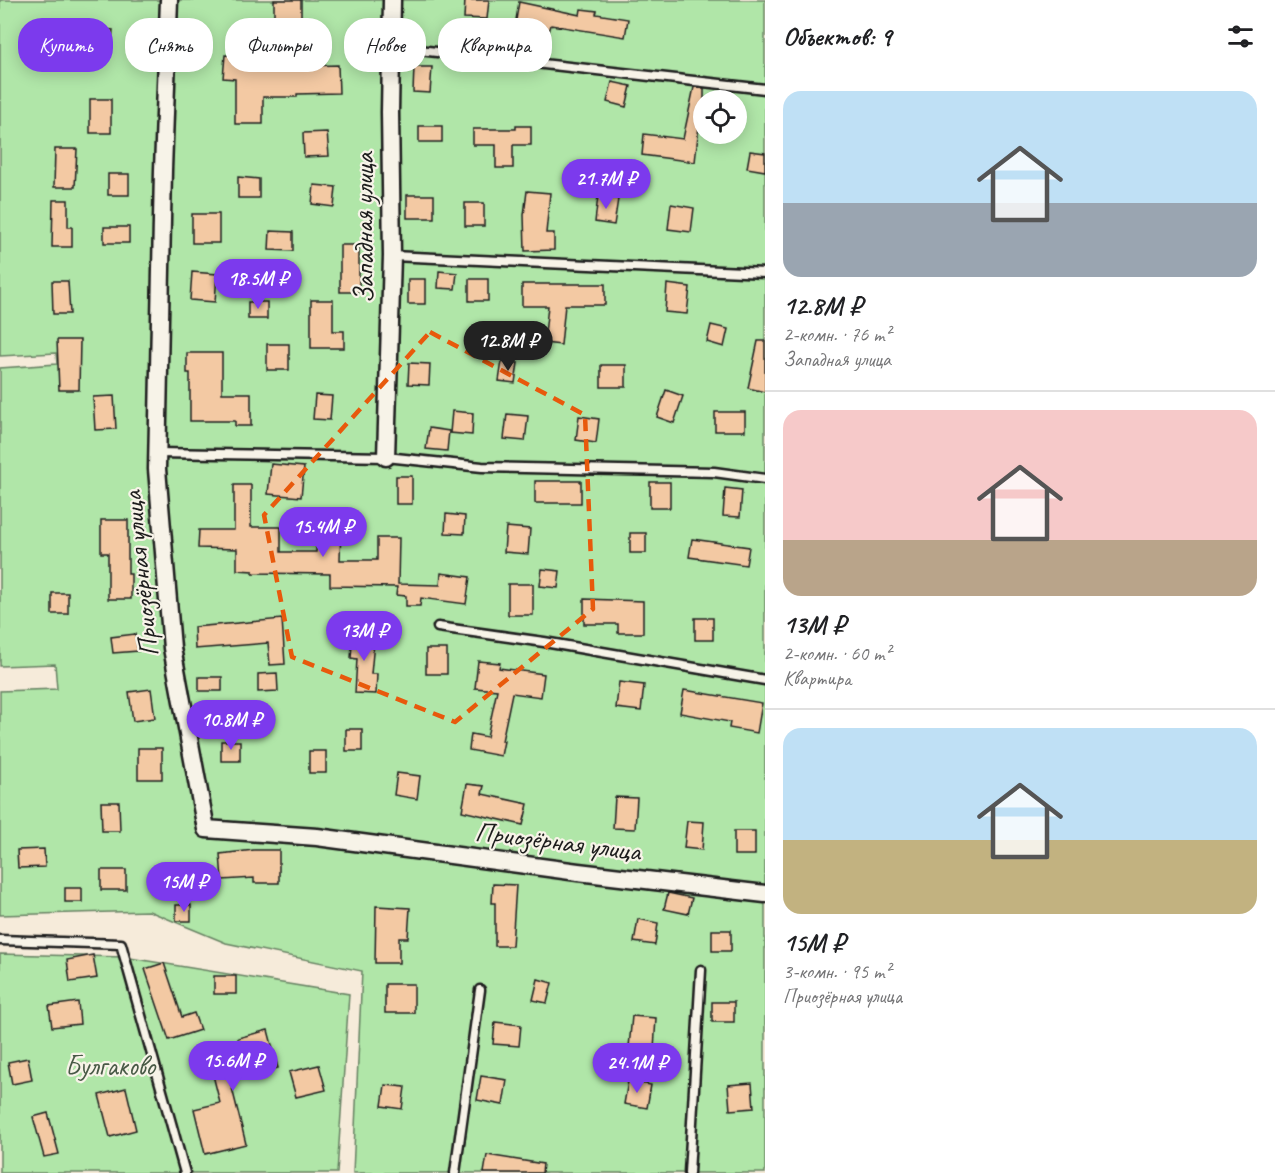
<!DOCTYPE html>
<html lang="ru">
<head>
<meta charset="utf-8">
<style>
	:root { --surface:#fff; --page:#f2f2f2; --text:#202124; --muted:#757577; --line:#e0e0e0; --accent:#7c3aed }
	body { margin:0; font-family:Caveat,sans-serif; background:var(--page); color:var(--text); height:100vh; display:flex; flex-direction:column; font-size:22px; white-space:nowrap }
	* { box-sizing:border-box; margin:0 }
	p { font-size:20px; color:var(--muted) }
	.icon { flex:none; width:33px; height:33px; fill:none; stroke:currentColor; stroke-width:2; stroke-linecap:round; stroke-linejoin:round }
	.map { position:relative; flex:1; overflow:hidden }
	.details { display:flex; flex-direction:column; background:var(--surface); width:510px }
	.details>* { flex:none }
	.hud { position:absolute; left:18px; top:18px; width:570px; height:54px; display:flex; gap:12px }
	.tools { position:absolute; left:693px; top:90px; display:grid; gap:12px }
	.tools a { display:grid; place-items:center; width:54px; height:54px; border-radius:50%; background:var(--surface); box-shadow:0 3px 15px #0003; font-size:30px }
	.price { position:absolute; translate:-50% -51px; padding:0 14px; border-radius:21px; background:var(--accent); color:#fff; font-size:20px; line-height:39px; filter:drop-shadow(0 2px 3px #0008) }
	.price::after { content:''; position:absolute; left:50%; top:36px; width:18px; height:14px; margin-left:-9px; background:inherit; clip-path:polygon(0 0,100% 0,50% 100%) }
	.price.current { background:#222; color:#fff }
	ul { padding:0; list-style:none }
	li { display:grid; align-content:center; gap:12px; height:318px; padding:0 18px }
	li+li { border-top:2px solid var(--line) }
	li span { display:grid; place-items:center; height:186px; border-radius:18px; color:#555 }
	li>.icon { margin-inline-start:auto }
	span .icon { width:108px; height:108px; fill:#fffc; stroke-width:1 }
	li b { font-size:26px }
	h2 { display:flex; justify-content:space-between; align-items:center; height:72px; padding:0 18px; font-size:26px }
	.chip { padding:0 21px; border-radius:24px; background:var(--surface); box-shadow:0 3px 15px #0003; font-size:21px; line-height:54px }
	.chip.current { background:var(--accent); color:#fff }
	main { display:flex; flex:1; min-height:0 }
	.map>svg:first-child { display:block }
	.green { fill:#b0e6a8; stroke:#668162; stroke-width:1.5; fill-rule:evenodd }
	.building { fill:#f3c9a3; stroke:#1c1c1c; stroke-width:1.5 }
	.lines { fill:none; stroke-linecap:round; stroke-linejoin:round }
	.lane-casing { stroke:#1c1c1c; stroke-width:13 }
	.street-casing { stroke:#1c1c1c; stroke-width:21 }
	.lane { stroke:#f7f3e8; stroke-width:8 }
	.street { stroke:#f7f3e8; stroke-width:16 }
	.marked { fill:none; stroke:#e8590c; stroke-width:4.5; stroke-dasharray:12 8; stroke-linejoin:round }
	.labels { text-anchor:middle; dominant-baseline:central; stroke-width:4.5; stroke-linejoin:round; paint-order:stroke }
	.street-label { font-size:28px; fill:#1c1c1c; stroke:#f7f3e8 }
	.park-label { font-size:28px; fill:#485946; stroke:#f7f3e8 }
</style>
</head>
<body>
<main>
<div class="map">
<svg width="765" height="1173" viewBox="0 0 765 1173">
	<rect width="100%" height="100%" fill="#f6ebda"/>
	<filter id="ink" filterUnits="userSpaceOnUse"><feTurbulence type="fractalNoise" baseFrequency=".0167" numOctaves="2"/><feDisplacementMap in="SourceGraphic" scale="12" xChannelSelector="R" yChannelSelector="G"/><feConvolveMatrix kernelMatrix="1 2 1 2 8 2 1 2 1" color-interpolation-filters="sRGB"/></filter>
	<g filter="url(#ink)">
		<g class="green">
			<path d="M0,0H765V1173H353L362,971L226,943L149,911L0,915V691L57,689L55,664L0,666V368L57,364L56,353L0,356ZM704,100H736V134H704Z"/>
			<path d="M0,954L124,957L349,994L337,1173H0Z"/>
		</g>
		<g class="building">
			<path d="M274,0H301V46H305V66L338,65L339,93L297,94V97H263V124H235V79L223,78L225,55L274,58Z"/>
			<path d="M465,0H489L487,19L464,18Z"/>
			<path d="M519,2L580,15L581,9L597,11L596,14L628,19L625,37L551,25L549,32L515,26Z"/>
			<path d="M87,28L113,30L111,50L85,47Z"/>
			<path d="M414,67H432L430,93L413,92Z"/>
			<path d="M612,82L631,86L626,107L607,102Z"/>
			<path d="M694,87L704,88V127L699,126L695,162L642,155L644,134L683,139Z"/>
			<rect x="90" y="99" width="21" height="34"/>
			<rect x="419" y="126" width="23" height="16"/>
			<path d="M516,126H531V145H513V168H496V145H473V129H516Z"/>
			<path d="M327,132L329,156L304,157L303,133Z"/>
			<path d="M55,149H77L75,187H54Z"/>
			<path d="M750,151L765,153V171L747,168Z"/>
			<rect x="108" y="174" width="21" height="21"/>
			<path d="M238,177L259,179V198H238Z"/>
			<path d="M314,185L336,187L334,207L312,204Z"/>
			<path d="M527,191L550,193L546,233H554V250L525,251L524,215Z"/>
			<rect x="407" y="195" width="27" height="23"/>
			<path d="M598,196L618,199L614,225L595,222Z"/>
			<path d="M53,200H68V227H72V247H52Z"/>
			<rect x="465" y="203" width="19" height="23"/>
			<path d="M671,204L694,208L691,232L668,229Z"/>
			<rect x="192" y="214" width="27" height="29"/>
			<rect x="104" y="227" width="25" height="16"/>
			<path d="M270,231L293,232V251L269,250Z"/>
			<rect x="340" y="245" width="19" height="47"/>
			<path d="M439,271L457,273L455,289L438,288Z"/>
			<path d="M192,272L217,274L215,302L190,300Z"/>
			<rect x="408" y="279" width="17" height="25"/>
			<rect x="469" y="279" width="19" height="22"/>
			<path d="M52,281H68L70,314H53Z"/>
			<path d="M522,284H605V305H565L561,345L544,343L548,306H522Z"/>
			<path d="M667,284L690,287L687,314L665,312Z"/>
			<path d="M311,300H333V331H344V348H311Z"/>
			<rect x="248" y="302" width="19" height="17"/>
			<path d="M711,325L728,329L724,347L707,342Z"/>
			<path d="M57,340H80L79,390H59Z"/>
			<path d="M758,341H765V392L748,388Z"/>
			<rect x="267" y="344" width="22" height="26"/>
			<path d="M187,353H222V393H251V426H235V421H190V373H187Z"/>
			<path d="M502,361L518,363L515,383L499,381Z"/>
			<path d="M409,363L430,364L429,385L408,384Z"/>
			<rect x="601" y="365" width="25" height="22"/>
			<path d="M666,390L683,396L674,423L657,417Z"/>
			<path d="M315,395L332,396L330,420L313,419Z"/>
			<path d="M114,396L116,429L95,430L93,397Z"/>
			<path d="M452,411L473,413L472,435L450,433Z"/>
			<rect x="715" y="412" width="30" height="19"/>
			<path d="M507,414L528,416L525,441L504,439Z"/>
			<path d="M579,416L599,419L596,443L576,440Z"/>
			<path d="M429,428L449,431L447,451L426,449Z"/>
			<path d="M271,464L304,467L301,497L268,494Z"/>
			<rect x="396" y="476" width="16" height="28"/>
			<rect x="535" y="481" width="46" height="22"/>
			<rect x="650" y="482" width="20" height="26"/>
			<path d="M234,485H251V527H281V552H316L317,525L341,526L340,560H377V538H399L398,584L440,585L441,573L470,577L466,604L421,598L420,606H406V596L396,595L397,587L330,586V574L253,573V571L237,570V549L198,548L199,530H234Z"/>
			<path d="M725,488L742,490L740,517L723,516Z"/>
			<path d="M446,514L465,516L464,534L445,533Z"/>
			<path d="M101,520H128V574H131V599H108V553H101Z"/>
			<path d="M506,527L530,529L528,554L504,552Z"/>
			<rect x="630" y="533" width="16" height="20"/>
			<path d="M692,539L749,547L746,565L689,557Z"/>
			<path d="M542,569L560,571L558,588L540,586Z"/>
			<rect x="508" y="584" width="25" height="31"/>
			<rect x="52" y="593" width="16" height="21"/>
			<path d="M584,599L643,601V633H618V624H584Z"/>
			<rect x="695" y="618" width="18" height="22"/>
			<path d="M282,619L285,664L270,665L268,643L195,649L194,627Z"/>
			<path d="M353,630L375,632L371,674H377L376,694L355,693L357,659L351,658Z"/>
			<path d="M135,634L138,651L113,653L111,637Z"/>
			<rect x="426" y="649" width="21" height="25"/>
			<path d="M478,661L500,663L499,668L544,674L541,697L512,693L502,741H504L501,756L469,750L471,734L487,737L497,690L475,688Z"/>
			<path d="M277,673L278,691L258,692V674Z"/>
			<rect x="199" y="677" width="23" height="14"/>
			<path d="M619,682L644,685L641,711L616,708Z"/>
			<path d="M151,689L155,718L133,721L129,692Z"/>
			<path d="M684,690L762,703L757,733L729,728L730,722L680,713Z"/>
			<rect x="346" y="729" width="16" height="22"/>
			<rect x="221" y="741" width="19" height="20"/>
			<rect x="138" y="748" width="24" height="31"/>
			<rect x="309" y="751" width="17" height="22"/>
			<path d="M397,773L420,776L417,799L394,795Z"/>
			<path d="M467,784L484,786L482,794L528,804L523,825L462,811Z"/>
			<path d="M615,797L637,798L635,829L613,828Z"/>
			<path d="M101,802H119L120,831H102Z"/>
			<path d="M687,821L704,822L702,850L684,848Z"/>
			<rect x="734" y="831" width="21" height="24"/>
			<path d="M44,849L45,867L18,868L17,850Z"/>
			<path d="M254,850H279V883H254V878L222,880L220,854Z"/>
			<rect x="101" y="870" width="25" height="20"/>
			<path d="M493,884L516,885L512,946H495V903H492Z"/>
			<rect x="65" y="888" width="17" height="14"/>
			<path d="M668,893L692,898L688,914L664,909Z"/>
			<rect x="176" y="905" width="15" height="16"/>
			<path d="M376,906L410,908L408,938H399V963H375Z"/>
			<path d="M638,919L658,923L655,945L634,942Z"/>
			<rect x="712" y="930" width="19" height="21"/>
			<path d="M93,955L97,978L70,982L67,960Z"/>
			<path d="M164,963L182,1017L194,1013L200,1030L169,1040L145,969Z"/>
			<rect x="214" y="976" width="22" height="18"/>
			<path d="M538,979L552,983L547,1003L533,1000Z"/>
			<rect x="385" y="984" width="29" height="29"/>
			<path d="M78,1002L80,1024L52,1027L49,1006Z"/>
			<rect x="712" y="1002" width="22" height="20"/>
			<path d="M632,1016L656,1018L654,1049L629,1047Z"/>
			<path d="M495,1022L521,1025L519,1046L493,1044Z"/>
			<path d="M268,1030L278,1068L230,1080L246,1144L205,1154L194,1109L220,1103L209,1059L241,1051L238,1038Z"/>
			<path d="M28,1058L32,1080L12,1084L8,1062Z"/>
			<path d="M319,1065L326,1090L296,1097L289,1072Z"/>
			<path d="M481,1076L507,1080L503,1105L477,1100Z"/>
			<path d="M628,1081L651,1085L647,1108L624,1104Z"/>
			<path d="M752,1083L754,1108L730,1110L728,1085Z"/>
			<path d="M385,1085L405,1087L402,1109L382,1106Z"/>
			<path d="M126,1088L136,1130L110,1137L99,1095Z"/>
			<path d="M48,1113L59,1154L44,1157L33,1117Z"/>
			<path d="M487,1155L543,1164L542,1173H484Z"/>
		</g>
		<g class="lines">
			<defs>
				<g id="lane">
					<path d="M392,47L765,89"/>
					<path d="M392,256L765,273"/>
					<path d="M157,453L386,457L482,467L714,472L765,479"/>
					<path d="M438,627L544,642L765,680"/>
					<path d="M0,940L121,944L185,1173"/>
					<path d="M455,1173L480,990"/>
					<path d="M689,1173L701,970"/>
				</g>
				<g id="street">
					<path d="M169,0L163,170L157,469L172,648L206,829L317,837L578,872L765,894"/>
					<path d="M386,457L392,256L390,112L392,0"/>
				</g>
			</defs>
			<use href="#lane" class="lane-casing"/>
			<use href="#street" class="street-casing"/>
			<use href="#lane" class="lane"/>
			<use href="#street" class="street"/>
		</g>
	</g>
	<path class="marked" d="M430,332L585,415L593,609L455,722L292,657L264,515Z"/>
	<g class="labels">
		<g class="street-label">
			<text transform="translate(363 228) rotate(-90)">Западная улица</text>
			<text transform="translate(140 574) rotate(-96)">Приозёрная улица</text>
			<text transform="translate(558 841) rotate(7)">Приозёрная улица</text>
		</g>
		<g class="park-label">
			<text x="110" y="1065">Булгаково</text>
		</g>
	</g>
</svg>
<div class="tools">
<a><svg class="icon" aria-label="locate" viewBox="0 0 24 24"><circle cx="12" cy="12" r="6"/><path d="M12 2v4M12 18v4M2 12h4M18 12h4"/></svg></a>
</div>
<b class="price" style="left:606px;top:210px">21.7M ₽</b>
<b class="price" style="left:258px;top:310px">18.5M ₽</b>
<b class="price current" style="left:508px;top:372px">12.8M ₽</b>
<b class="price" style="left:323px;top:558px">15.4M ₽</b>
<b class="price" style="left:364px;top:662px">13M ₽</b>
<b class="price" style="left:231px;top:751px">10.8M ₽</b>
<b class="price" style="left:184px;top:913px">15M ₽</b>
<b class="price" style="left:233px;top:1092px">15.6M ₽</b>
<b class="price" style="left:637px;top:1094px">24.1M ₽</b>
<div class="hud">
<a class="chip current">Купить</a>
<a class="chip">Снять</a>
<a class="chip">Фильтры</a>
<a class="chip">Новое</a>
<a class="chip">Квартира</a>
</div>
</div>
<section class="details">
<h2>Объектов: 9<svg class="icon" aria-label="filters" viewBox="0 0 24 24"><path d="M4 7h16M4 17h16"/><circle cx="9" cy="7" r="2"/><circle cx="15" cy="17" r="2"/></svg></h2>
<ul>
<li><span style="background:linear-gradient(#bfe0f5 60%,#9aa5b1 0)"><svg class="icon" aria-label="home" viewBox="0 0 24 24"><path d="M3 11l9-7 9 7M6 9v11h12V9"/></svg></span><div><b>12.8M ₽</b><p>2-комн. · 76 m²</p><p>Западная улица</p></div></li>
<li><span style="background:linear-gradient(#f6c9c9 70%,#b9a48a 0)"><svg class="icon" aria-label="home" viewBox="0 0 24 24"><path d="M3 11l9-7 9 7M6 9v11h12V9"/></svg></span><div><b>13M ₽</b><p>2-комн. · 60 m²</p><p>Квартира</p></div></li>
<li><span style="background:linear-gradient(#bfe0f5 60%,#c2b280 0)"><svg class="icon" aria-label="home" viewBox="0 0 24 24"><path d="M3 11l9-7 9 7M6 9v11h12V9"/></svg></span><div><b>15M ₽</b><p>3-комн. · 95 m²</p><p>Приозёрная улица</p></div></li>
</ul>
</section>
</main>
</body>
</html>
